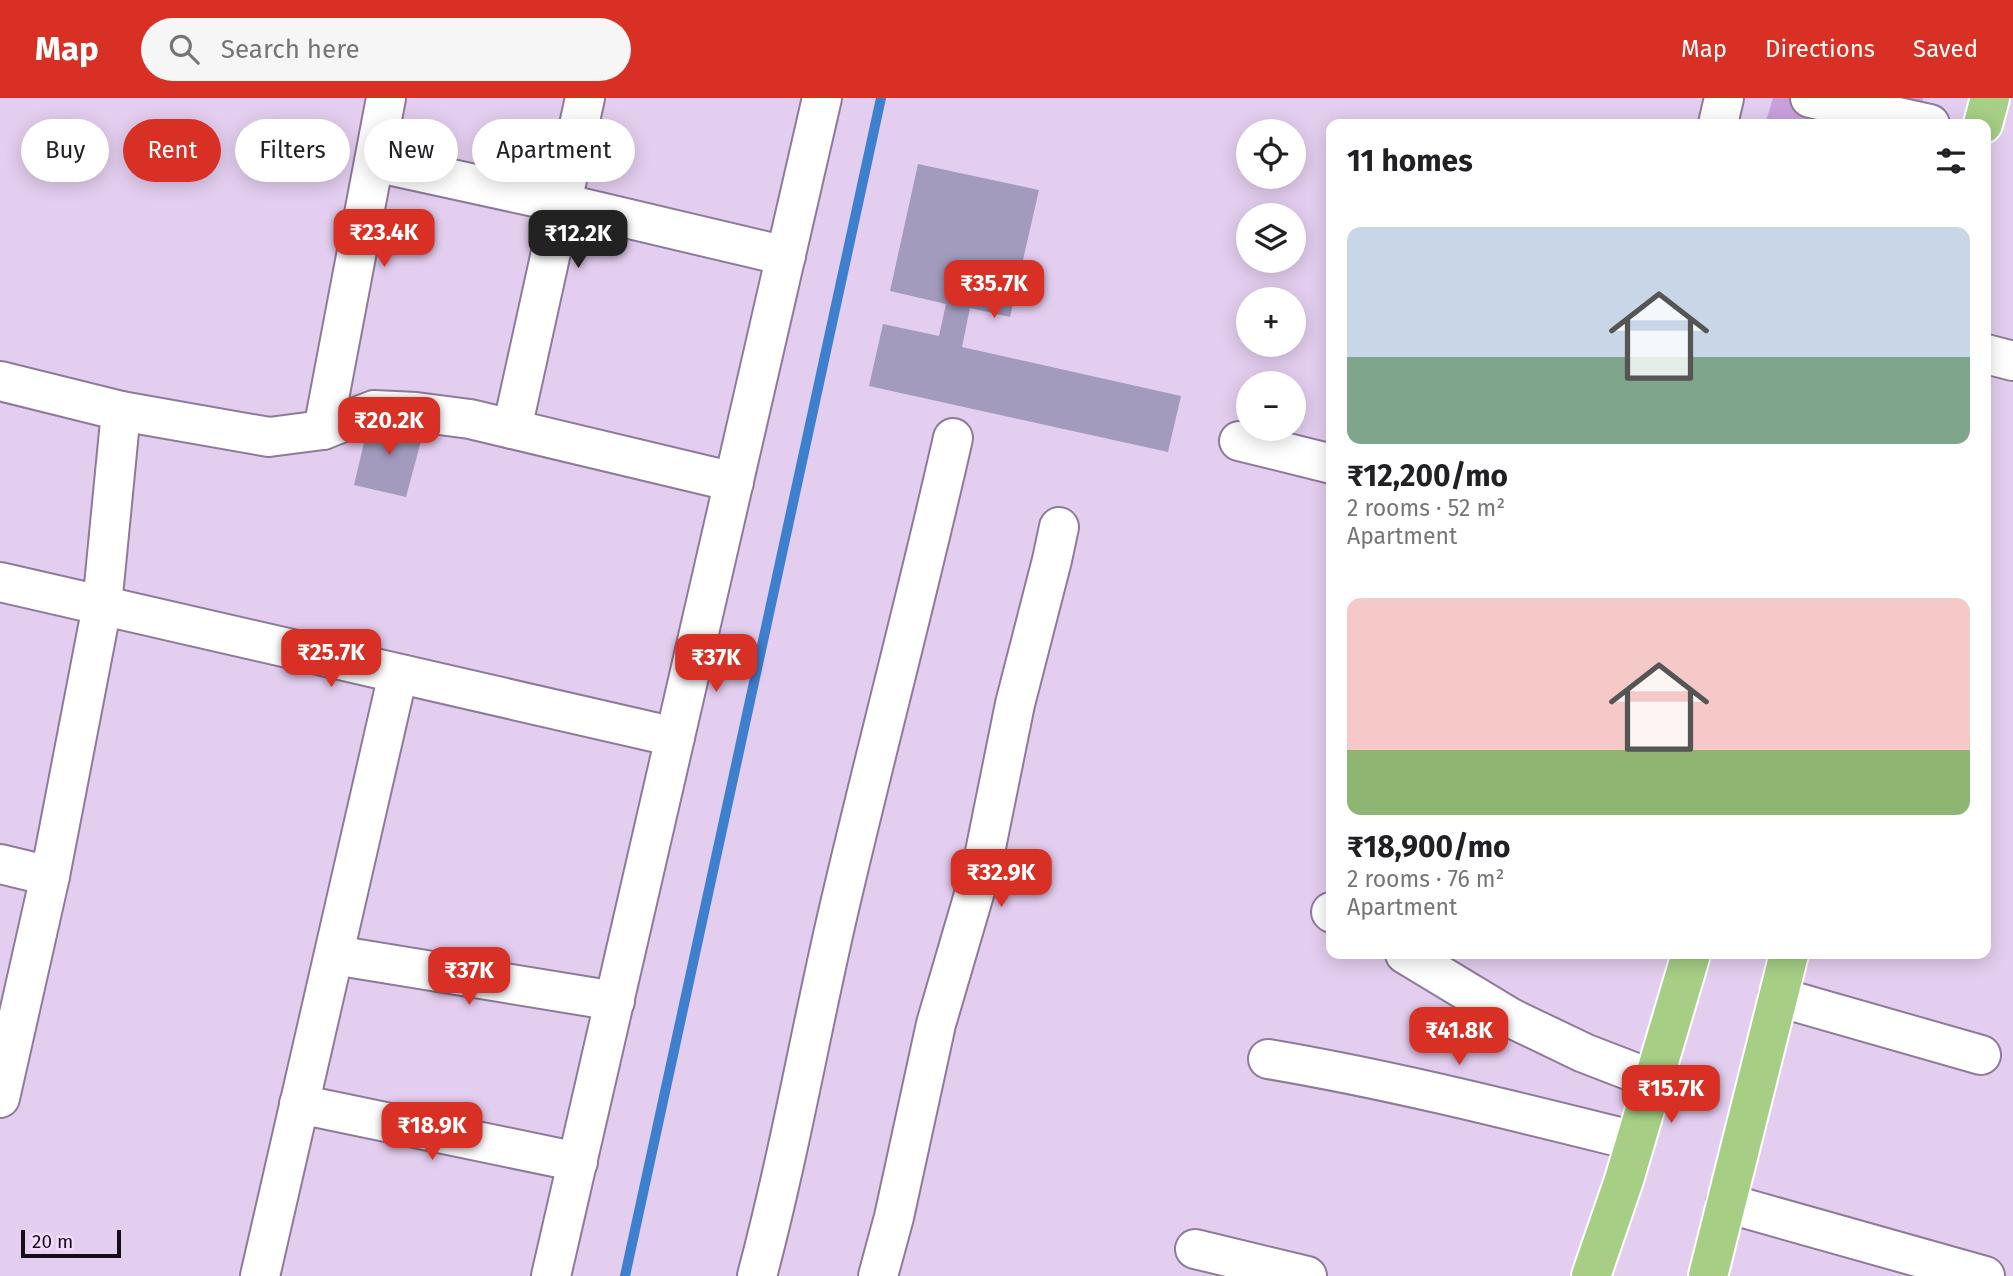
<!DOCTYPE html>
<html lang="en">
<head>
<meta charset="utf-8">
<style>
	:root { --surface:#fff; --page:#f6f6f6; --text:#202124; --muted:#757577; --accent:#d93025 }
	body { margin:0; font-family:"Fira Sans",sans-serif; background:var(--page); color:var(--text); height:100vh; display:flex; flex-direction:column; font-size:26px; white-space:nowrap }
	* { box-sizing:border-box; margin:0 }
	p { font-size:23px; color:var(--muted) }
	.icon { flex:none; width:38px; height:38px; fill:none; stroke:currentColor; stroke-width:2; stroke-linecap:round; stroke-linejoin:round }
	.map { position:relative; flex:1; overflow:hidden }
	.details { position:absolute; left:1326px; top:21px; width:665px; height:840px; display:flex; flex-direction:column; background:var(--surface); border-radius:14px; box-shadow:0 4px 18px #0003 }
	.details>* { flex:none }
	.hud { position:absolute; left:21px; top:21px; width:665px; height:63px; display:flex; gap:14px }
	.controls { position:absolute; left:1236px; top:21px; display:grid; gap:14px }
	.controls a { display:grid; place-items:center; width:70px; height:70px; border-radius:50%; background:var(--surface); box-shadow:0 4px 18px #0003; font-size:35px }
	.scale { position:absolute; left:21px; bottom:18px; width:100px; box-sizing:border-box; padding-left:7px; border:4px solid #140c18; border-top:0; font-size:19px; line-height:24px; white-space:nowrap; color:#140c18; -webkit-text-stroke:5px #f2dbfe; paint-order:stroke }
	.price { position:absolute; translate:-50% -60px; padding:0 16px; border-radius:14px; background:var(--accent); color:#fff; font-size:23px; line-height:46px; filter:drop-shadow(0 2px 4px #0008) }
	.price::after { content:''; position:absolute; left:50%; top:42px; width:21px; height:16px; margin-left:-10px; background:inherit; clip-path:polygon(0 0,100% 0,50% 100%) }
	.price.on { background:#222; color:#fff }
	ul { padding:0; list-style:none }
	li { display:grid; align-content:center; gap:14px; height:371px; padding:0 21px }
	li span { display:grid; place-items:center; height:217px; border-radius:14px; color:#555 }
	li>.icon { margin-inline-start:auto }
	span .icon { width:126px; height:126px; fill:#fffc; stroke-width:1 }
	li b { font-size:30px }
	h2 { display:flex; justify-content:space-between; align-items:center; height:84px; padding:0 21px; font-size:30px }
	.tag { padding:0 24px; border-radius:32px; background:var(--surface); box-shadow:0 4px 18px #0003; font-size:24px; line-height:63px }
	.tag.on { background:var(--accent); color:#fff }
	header { display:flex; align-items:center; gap:42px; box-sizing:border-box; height:98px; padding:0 35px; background:var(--accent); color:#fff }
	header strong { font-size:33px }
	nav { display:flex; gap:38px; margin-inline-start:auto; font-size:24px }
	.search { width:490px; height:63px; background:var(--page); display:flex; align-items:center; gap:18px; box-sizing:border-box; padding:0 24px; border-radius:38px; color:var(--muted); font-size:26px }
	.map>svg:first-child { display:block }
	.green { fill:#c8a0dc }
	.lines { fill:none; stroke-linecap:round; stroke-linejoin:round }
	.stream { stroke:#3e80cd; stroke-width:10 }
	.building { fill:#a29bbe }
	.minor-casing { stroke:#8e7a99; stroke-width:42 }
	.major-casing { stroke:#fff; stroke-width:42 }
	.minor { stroke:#fff; stroke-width:38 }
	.major { stroke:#a6ce85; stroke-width:38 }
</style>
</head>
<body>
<header>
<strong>Map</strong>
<div class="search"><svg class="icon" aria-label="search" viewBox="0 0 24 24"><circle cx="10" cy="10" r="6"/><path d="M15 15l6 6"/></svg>Search here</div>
<nav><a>Map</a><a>Directions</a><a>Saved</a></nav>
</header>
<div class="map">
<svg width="2013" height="1178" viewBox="0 0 2013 1178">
	<rect width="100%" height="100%" fill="#e4cef0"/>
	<path class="green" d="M1773,0H1923L1918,26H1765Z"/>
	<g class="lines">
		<path class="stream" d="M625,1178L881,0"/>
	</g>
	<g class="building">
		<path d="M918,66L1039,92L1010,219L970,210L962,249L1181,298L1168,354L869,288L883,226L939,238L946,206L890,193Z"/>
		<path d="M370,319L424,332L406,399L354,387Z"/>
	</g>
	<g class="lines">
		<defs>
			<g id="minor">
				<path d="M1810,0L1930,26"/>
				<path d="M1718,26L1724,0"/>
				<path d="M374,64L562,105L786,158"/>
				<path d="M1986,256L2013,263"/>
				<path d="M0,283L121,313L102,508L50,778L0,1000"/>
				<path d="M121,313L269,339L323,332L374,312L416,314L470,321L734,384"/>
				<path d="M512,331L585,0"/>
				<path d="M323,332L386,0"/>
				<path d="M1239,343L1332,366"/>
				<path d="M0,484L675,639"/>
				<path d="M0,766L50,778"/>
				<path d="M1331,814L1332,815"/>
				<path d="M1405,856L1511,920L1584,955L1654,982"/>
				<path d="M334,857L615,903"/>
				<path d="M1778,899L1981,957"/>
				<path d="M1268,961C1392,982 1514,1013 1635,1043"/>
				<path d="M299,1006L578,1064"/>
				<path d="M1726,1105L1985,1178"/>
				<path d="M1195,1151L1307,1178"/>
				<path d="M260,1178L398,576"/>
				<path d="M551,1178L822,0"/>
				<path d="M757,1178C789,1058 810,936 838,815C875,656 917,499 953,340"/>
				<path d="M878,1178L894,1119L936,926L982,769L1015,606L1052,462L1059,429"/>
			</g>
			<g id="major">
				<path d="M1983,26L1990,0"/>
				<path d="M1591,1178L1624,1082L1691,856"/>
				<path d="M1708,1178L1789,856"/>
			</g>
		</defs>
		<use href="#minor" class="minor-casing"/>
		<use href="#major" class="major-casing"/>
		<use href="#minor" class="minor"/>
		<use href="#major" class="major"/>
	</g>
</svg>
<div class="controls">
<a><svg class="icon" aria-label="locate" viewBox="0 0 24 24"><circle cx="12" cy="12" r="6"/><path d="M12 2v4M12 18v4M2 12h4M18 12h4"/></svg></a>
<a><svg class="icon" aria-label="layers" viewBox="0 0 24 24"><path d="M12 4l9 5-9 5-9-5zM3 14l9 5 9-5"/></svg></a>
<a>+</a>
<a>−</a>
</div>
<div class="scale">20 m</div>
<b class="price" style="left:384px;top:171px">₹23.4K</b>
<b class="price on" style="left:578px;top:172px">₹12.2K</b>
<b class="price" style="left:994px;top:222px">₹35.7K</b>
<b class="price" style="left:389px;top:359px">₹20.2K</b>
<b class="price" style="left:331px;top:591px">₹25.7K</b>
<b class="price" style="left:716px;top:596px">₹37K</b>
<b class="price" style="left:1001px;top:811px">₹32.9K</b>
<b class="price" style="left:469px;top:909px">₹37K</b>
<b class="price" style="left:1459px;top:969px">₹41.8K</b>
<b class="price" style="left:1671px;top:1027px">₹15.7K</b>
<b class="price" style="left:432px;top:1064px">₹18.9K</b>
<div class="hud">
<a class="tag">Buy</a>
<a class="tag on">Rent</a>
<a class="tag">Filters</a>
<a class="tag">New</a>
<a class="tag">Apartment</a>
</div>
<section class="details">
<h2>11 homes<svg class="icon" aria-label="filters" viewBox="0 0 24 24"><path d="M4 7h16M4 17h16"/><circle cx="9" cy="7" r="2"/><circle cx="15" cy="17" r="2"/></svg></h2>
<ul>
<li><span style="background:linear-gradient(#c9d6e8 60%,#7fa58c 0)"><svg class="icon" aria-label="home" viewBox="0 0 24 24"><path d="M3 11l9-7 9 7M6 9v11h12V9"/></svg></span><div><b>₹12,200/mo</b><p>2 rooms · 52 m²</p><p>Apartment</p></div></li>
<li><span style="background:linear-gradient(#f6c9c9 70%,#8fb573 0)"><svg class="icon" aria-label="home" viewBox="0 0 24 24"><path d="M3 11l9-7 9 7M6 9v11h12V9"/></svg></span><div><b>₹18,900/mo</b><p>2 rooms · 76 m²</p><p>Apartment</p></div></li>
</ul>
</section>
</div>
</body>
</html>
